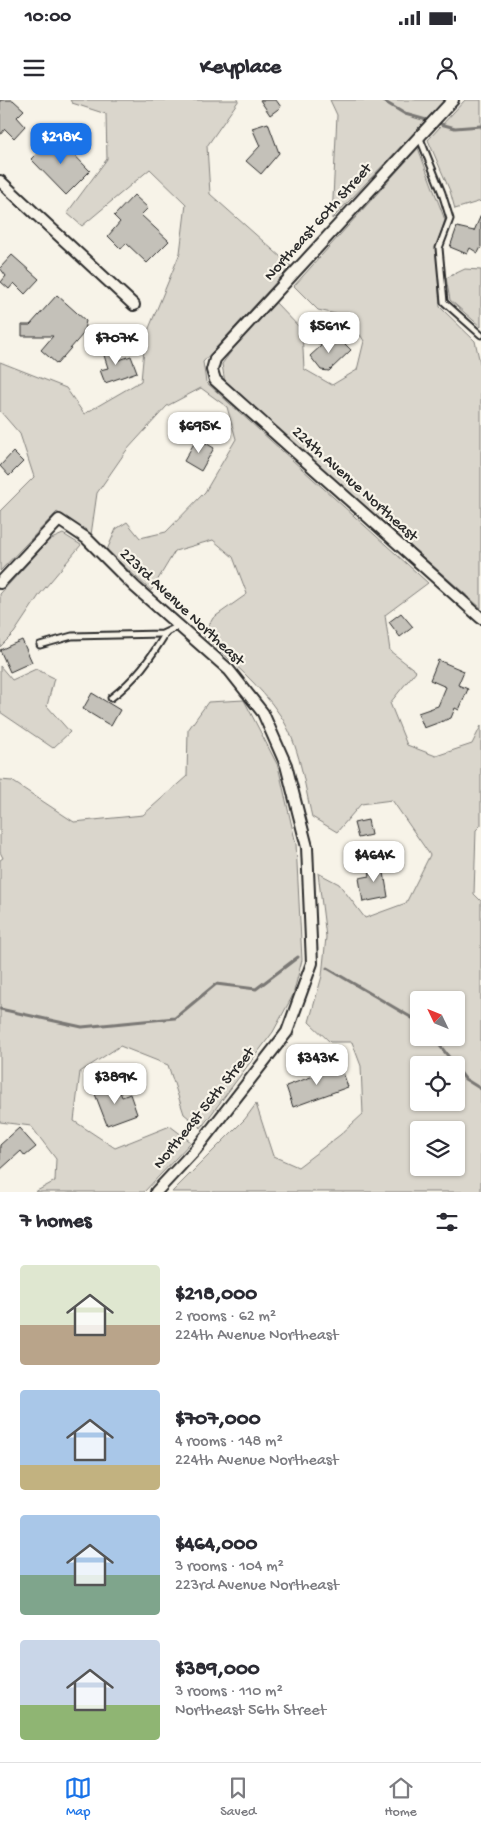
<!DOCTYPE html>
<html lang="en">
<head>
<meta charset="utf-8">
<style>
	:root { --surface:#fff; --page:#f7f7f7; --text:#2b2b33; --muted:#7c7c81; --line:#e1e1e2; --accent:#1a73e8 }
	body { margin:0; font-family:"Gochi Hand",sans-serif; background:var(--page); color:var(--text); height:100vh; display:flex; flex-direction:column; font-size:19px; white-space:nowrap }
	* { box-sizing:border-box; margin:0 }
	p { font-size:16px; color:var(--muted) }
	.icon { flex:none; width:28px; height:28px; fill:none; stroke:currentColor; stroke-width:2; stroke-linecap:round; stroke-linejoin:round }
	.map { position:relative; height:1092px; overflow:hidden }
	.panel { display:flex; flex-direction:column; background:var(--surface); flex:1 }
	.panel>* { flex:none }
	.needle { width:32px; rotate:313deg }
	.fabs { position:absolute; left:410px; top:891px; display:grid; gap:10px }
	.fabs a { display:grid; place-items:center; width:55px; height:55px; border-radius:5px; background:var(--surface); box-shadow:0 1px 4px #0004; font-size:25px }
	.price { position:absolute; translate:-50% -42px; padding:0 11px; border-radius:10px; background:#fff; color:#222; font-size:16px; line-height:32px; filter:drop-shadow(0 1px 2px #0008) }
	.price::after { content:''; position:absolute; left:50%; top:30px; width:15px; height:11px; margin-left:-8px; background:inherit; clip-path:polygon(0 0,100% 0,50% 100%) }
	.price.on { background:var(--accent); color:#fff }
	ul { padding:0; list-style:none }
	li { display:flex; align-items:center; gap:15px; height:125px; padding:0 20px }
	li span { display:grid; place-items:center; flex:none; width:140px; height:100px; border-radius:5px; color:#555 }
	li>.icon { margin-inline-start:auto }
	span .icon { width:60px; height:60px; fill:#fffc; stroke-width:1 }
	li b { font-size:21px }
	h2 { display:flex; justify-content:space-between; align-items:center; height:60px; padding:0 20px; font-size:21px }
	.status { display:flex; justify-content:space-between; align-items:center; height:35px; padding:0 25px; background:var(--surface); direction:ltr }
	.status svg { height:14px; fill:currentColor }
	header { display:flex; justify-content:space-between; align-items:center; height:65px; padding:0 20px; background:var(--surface); font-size:22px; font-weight:700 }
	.tab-bar { display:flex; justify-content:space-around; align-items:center; height:70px; border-top:1px solid var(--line); background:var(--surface); font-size:14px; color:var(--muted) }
	.tab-bar a { display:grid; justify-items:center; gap:2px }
	.tab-bar .on { color:var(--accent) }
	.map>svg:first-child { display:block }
	.green { fill:#dad6cc; stroke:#82807c; fill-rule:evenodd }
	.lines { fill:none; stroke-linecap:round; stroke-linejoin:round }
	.stream { stroke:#7a7874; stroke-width:3 }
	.building { fill:#c4c1b9; stroke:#2b2b2b }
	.service-casing { stroke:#2b2b2b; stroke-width:9 }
	.minor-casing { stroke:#2b2b2b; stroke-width:14 }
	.service { stroke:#f7f3e8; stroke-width:5 }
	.minor { stroke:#f7f3e8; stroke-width:10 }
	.labels { text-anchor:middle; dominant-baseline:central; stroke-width:4.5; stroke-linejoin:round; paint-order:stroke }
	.street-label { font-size:16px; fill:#2b2b2b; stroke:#f7f3e8 }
</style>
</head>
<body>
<div class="status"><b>10:00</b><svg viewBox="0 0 49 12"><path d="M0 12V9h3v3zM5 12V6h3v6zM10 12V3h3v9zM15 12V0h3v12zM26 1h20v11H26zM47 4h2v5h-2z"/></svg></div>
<header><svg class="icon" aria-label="menu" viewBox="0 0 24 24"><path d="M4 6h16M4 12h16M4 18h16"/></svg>Keyplace<svg class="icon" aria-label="person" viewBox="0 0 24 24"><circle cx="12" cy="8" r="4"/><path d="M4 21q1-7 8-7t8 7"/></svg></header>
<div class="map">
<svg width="481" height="1092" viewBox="0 0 481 1092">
	<rect width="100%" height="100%" fill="#f7f3e8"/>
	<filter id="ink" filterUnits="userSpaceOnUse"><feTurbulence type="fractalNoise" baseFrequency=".02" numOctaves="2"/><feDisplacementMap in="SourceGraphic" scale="10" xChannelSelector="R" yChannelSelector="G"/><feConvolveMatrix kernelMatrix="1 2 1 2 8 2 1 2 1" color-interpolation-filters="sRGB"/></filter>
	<g filter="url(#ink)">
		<g class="green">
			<path d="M70,0H239L207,46L210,94L291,166L203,262L206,282L428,483L385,515L390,551L416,571L390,603L407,645L436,656L472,644L481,626V725L476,730L474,794L481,801V1092H172L245,1019L256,1004L273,1056L298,1067L340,1035L363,1014L361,966L352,942H330L309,922L322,876L326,837L318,773L339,784L365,818L406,803L430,755L392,700L361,704L337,732L312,717C304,684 300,645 280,615C260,585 230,560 203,536L213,518L247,494L233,457L213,440L175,451L151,491L107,450L116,429L127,422L140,438L166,432L205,392L236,339L227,307L201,288L167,306L126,351L97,393L91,435L57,412L0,471V411L34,377L20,334L0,311V262L66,288L84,314L141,281L145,238L180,153L186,104L150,69L82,126L67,113L107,59L106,14L72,3ZM419,900H456V938H419ZM419,965H456V1002H419ZM419,1030H456V1068H419Z"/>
			<path d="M330,0H445L332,119L337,15Z"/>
			<path d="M465,0H481V101L455,109L450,91L428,40Z"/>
			<path d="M418,48L445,120L436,147L440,207L475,241L481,267V508L225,283L222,264L233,249L275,202L302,230L304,269L332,285L357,270L364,241L349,217L318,210L294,186Z"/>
			<path d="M465,169L481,170V227L450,200L446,178Z"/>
			<path d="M63,434L81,445L40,494L14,533L0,547V494L49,440Z"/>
			<path d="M0,566L12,580L36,569L54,578L47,606L70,632L53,648L0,612Z"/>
			<path d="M244,600L278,666L296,744L302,860L293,895L273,932L201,1028L184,1014L168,965L120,946L80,972L74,1021L115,1048L170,1026L191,1042L144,1092H35L55,1081L56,1059L31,1026L0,1022V760L3,758L0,752V680L12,681L74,722L143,715L187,676L188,630L208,602Z"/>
		</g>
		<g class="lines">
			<g class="stream">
				<path d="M382,0L405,14L455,28L481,26"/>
				<path d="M327,868L419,922"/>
				<path d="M0,909L82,927L175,918L216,884L256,889L298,857"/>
				<path d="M434,938L455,965"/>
				<path d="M456,967L465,979L481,989"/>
			</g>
		</g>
		<g class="building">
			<path d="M0,0H13L24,10L17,17L25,26L14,38L5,29L0,35Z"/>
			<path d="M260,0H276L281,7L270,15Z"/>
			<path d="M268,23L279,53L261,74L246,61L260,46L252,28Z"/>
			<path d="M55,35L90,71L66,95L31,59Z"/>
			<path d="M134,95L148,108L141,115L169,141L147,163L126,143L121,149L108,136L120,122L114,116Z"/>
			<path d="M481,115V147L478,153L470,148L467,154L450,147L457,127L474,131Z"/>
			<path d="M12,155L39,179L25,194L14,183L9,189L1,182L6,176L0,168Z"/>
			<path d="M57,195L86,221L83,234L57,264L41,250L53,236H22V225H30Z"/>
			<path d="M325,236L330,241L343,242L351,250L329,271L321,270L310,256L321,246L317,242Z"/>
			<path d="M113,245L119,260L131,256L137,272L105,283L100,270L108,268L102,249Z"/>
			<path d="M197,338L214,348L201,371L184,361Z"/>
			<path d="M13,352L23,362L9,376L0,366Z"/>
			<path d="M401,513L413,527L400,537L389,522Z"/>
			<path d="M22,540L32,562L10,572L0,550Z"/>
			<path d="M438,560L464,571L458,585L468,589L459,610L455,608L451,618L424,628L418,613L438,606L446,587L430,580Z"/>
			<path d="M92,593L120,610L111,626L83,609Z"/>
			<path d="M368,720L371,735L358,738L354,723Z"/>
			<path d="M382,760L388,797L363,802L359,778L370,776L368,762Z"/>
			<path d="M341,966L348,987L293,1007L286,986Z"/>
			<path d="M118,986L122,997L130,994L137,1014L107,1025L95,994Z"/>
			<path d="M19,1028L36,1047L25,1056L21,1051L0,1070V1045Z"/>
		</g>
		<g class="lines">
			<defs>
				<g id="service">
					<path d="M419,36L442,93L450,119L439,148L444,202L481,235"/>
					<path d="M40,545L72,536L162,534L179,526"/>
					<path d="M111,598C136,579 150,559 166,533"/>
				</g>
				<g id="minor">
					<path d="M453,0L215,259L212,270L215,280L481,518"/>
					<path d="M0,81L134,205"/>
					<path d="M0,483L59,420L86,438L135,487L229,570L263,613L286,665L307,747L312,863L287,932L196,1049L156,1092"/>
				</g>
			</defs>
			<use href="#service" class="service-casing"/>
			<use href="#minor" class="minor-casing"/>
			<use href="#service" class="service"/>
			<use href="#minor" class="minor"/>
		</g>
	</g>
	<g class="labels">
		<g class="street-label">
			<text transform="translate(319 123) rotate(-48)">Northeast 60th Street</text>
			<text transform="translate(354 385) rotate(42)">224th Avenue Northeast</text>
			<text transform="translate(181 508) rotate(43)">223rd Avenue Northeast</text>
			<text transform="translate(205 1009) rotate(-51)">Northeast 56th Street</text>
		</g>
	</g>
</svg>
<div class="fabs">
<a><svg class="needle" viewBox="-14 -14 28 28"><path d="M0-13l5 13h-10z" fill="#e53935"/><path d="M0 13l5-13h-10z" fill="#7c7c81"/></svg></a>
<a><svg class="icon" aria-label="locate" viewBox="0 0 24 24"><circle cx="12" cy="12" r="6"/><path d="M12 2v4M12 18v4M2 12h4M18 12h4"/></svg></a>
<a><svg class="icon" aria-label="layers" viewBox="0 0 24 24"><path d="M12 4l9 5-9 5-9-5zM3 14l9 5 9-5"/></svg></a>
</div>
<b class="price on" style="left:61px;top:65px">$218K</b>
<b class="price" style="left:329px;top:254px">$561K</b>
<b class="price" style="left:116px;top:266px">$707K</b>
<b class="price" style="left:199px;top:354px">$695K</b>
<b class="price" style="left:374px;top:783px">$464K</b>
<b class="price" style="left:317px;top:986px">$343K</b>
<b class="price" style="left:115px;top:1005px">$389K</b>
</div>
<section class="panel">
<h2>7 homes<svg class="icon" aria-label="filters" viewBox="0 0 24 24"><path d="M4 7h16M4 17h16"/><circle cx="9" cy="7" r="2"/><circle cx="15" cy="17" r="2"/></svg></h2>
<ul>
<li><span style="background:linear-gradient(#dfe7d0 60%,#b9a48a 0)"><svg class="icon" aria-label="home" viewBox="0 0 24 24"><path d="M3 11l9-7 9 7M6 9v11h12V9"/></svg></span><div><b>$218,000</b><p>2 rooms · 62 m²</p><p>224th Avenue Northeast</p></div></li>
<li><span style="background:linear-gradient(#a9c7e8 75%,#c2b280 0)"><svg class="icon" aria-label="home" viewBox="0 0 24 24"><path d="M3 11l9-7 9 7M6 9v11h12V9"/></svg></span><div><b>$707,000</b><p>4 rooms · 148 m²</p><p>224th Avenue Northeast</p></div></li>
<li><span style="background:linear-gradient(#a9c7e8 60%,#7fa58c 0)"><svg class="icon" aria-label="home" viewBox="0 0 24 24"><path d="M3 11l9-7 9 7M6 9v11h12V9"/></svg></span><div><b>$464,000</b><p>3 rooms · 104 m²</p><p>223rd Avenue Northeast</p></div></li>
<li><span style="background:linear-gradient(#c9d6e8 65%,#8fb573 0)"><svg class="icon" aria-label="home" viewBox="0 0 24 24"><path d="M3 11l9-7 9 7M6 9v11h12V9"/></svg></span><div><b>$389,000</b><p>3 rooms · 110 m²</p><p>Northeast 56th Street</p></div></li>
</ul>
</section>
<nav class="tab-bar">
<a class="on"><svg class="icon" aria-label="map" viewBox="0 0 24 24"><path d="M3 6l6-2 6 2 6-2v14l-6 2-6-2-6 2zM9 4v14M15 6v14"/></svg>Map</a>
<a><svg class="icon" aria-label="saved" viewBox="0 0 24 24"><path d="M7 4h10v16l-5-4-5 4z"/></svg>Saved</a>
<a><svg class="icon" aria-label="home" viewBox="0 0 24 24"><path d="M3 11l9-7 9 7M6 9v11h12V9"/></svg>Home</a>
</nav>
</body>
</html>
